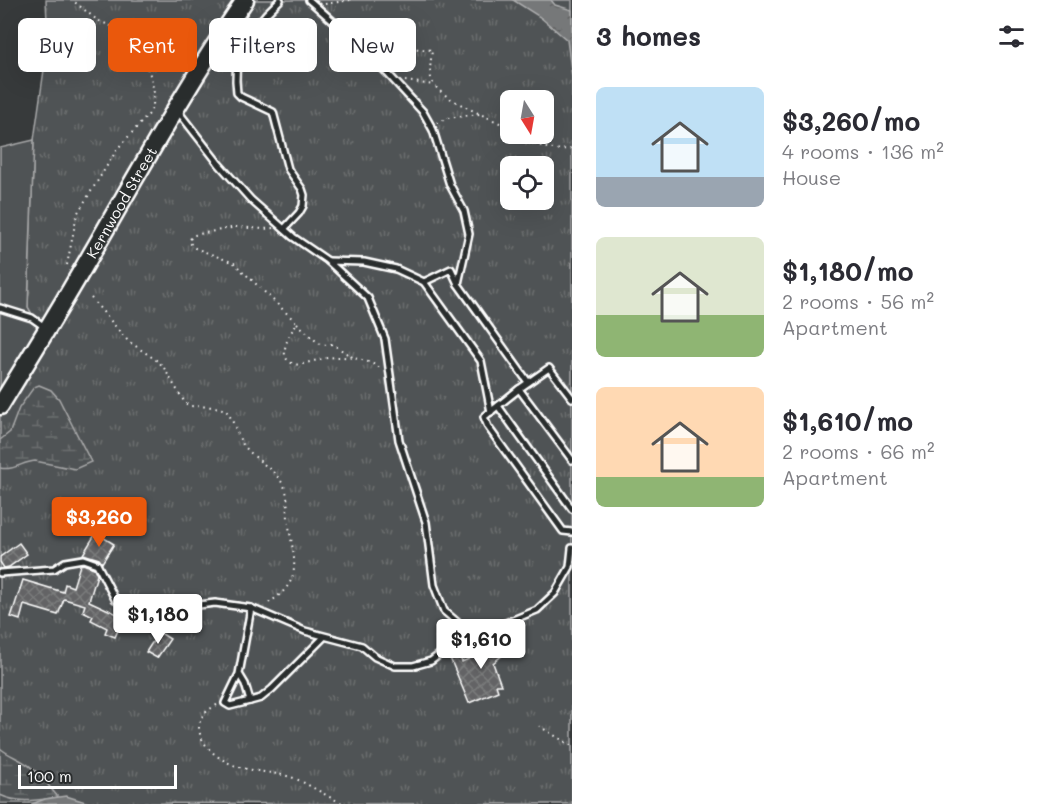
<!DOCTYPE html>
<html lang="en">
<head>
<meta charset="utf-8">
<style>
	:root { --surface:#fff; --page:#f2f2f3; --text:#2b2b33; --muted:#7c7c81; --accent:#ea580c }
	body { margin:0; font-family:Mali,sans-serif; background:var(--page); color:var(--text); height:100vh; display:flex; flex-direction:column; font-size:22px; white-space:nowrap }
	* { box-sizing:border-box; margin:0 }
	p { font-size:20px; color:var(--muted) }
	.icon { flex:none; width:33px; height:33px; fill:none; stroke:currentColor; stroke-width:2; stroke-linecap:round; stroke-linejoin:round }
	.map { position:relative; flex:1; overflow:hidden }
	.drawer { display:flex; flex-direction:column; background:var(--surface); width:480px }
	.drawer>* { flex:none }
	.banner { position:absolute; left:18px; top:18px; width:464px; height:54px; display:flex; gap:12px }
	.needle { width:39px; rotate:169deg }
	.controls { position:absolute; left:500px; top:90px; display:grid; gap:12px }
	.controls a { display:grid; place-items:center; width:54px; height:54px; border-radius:9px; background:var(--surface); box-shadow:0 6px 24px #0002; font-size:30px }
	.scale { position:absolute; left:18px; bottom:15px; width:159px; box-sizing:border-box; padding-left:6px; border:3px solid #fff; border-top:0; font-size:16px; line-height:21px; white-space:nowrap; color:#fff; -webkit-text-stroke:4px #2a2d2e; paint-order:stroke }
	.price { position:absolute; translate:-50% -51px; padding:0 14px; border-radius:6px; background:#fff; color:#222; font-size:20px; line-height:39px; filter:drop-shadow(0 2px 3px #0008) }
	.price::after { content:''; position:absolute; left:50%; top:36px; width:18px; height:14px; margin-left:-9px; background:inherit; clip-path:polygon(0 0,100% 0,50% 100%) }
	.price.active { background:var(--accent); color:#fff }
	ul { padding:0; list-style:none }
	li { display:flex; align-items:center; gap:18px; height:150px; padding:0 24px }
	li span { display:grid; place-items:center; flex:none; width:168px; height:120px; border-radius:9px; color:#555 }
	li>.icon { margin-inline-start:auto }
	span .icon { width:72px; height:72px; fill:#fffc; stroke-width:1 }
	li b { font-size:26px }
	h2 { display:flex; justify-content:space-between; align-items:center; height:72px; padding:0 24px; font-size:26px }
	.chip { padding:0 21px; border-radius:9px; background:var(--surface); box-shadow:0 6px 24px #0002; font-size:21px; line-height:54px }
	.chip.active { background:var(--accent); color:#fff }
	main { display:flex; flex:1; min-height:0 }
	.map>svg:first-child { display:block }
	.grass { fill:url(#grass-tufts); stroke:#a8a9aa; stroke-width:1.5; fill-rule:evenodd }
	.wetland { fill:url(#wetland-marsh); stroke:#a8a9aa; stroke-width:1.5 }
	.park { fill:#505354; stroke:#a8a9aa; stroke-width:1.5 }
	.water { fill:url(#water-ripples); stroke:#adaeaf; stroke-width:1.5 }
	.building { fill:url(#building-cross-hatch); stroke:#fff; stroke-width:1.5 }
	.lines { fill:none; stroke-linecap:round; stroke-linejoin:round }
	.lane-casing { stroke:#fff; stroke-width:10 }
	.secondary-casing { stroke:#fff; stroke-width:21 }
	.path { stroke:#fff; stroke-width:2; stroke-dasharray:1.5 4.5; stroke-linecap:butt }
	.lane { stroke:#2a2d2e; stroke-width:5 }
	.secondary { stroke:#2a2d2e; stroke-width:16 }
	.labels { text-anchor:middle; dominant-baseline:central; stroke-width:5; stroke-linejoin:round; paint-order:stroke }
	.street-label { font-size:15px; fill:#fff; stroke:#2a2d2e }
</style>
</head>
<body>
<main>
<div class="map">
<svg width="572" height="804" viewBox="0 0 572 804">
	<defs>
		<pattern id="grass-tufts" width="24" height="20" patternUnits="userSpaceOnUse" patternTransform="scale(1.5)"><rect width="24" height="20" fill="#505354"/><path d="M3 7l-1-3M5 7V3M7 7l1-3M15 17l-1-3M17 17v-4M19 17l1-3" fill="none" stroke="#6a6d6e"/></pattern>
		<pattern id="wetland-marsh" width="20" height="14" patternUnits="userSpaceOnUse" patternTransform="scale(1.5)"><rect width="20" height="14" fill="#505354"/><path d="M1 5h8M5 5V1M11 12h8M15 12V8" fill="none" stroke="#6a6d6e"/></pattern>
		<pattern id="water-ripples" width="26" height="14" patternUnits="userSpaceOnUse" patternTransform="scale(1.5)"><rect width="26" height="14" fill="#767879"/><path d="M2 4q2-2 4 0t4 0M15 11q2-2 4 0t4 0" fill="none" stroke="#616262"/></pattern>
		<pattern id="building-cross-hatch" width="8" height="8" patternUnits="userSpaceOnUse" patternTransform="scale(1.5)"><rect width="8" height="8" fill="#636465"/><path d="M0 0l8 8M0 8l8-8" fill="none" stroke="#7a7b7c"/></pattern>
	</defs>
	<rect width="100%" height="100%" fill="#373a3b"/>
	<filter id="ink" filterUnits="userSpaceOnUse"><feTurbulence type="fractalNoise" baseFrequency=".0167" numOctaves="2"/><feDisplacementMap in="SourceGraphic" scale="12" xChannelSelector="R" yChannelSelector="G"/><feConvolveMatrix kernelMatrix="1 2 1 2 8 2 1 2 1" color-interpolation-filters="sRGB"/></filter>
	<g filter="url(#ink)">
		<path class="grass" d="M46,0H572V804L0,803V394L38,325L28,307L34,140L48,42ZM510,100H543V134H510ZM510,166H543V200H510Z"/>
		<g class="wetland">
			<path d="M39,385L51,390L59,399L91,462L75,469L35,461C22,462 14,471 0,468V440L10,432L19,408L34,387Z"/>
			<path d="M0,748C8,755 16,757 25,763C38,771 48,785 58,797C37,800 19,804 0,795Z"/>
		</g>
		<path class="park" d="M34,140L28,307L38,325L0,394V148Z"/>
		<g class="water">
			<path d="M513,0H551L555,5L572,10V77L567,40L540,17Z"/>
			<path d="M66,796L92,804H32L45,799Z"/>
		</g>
		<g class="building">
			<path d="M96,533L114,544L102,563L99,559L83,554Z"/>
			<path d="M19,543L27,554L9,567L4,568L0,562V557Z"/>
			<path d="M83,564L94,568L97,575L89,601L124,617L115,637L105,633L107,628L91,620L93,616L83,611L85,605L64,599L58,615L24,605L20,620L11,617L23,580L63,592L65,584L73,587L80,565Z"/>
			<path d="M159,632L170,639L157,658L146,652Z"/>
			<path d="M499,634L510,649L493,663L501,685H496L498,691L469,703L450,658L459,655L462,662L473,657L479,645L484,647Z"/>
		</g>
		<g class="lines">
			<defs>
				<g id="lane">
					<path d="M280,0L266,14L237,50L236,81L237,93L241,97L273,112L288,169L302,189L304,195L303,206L299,213L284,229"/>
					<path d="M309,0L352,38L389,75L423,112L433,130L450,185L464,211L469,234L458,284"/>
					<path d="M177,110L219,164L251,200L293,237L328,261L368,298L385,339L399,440L426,522L434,585L444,611L464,628L503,624L537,610L555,593L570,567L572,548"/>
					<path d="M328,261L364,262L396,269L424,282L481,361L491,412"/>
					<path d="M424,282L451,269L458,284L528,382"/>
					<path d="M0,308L32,318L46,328"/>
					<path d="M519,389L549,368L572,398"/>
					<path d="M498,406L572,509"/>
					<path d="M572,460L519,389L484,417L488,427L563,531L572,532"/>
					<path d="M0,573L54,569L65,562L83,559L97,564L115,599L127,605L150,611L215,603L251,608L305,631L362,646L375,657L395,666H413L431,661L448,648L460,625"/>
					<path d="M239,674L225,703L230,706L250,701L245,684L239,674L251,608"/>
					<path d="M250,701L261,698L272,689L324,637"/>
				</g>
				<g id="secondary">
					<path id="s1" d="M0,406C24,367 48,328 71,289C128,192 181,93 245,0"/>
				</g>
			</defs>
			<use href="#lane" class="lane-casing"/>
			<use href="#secondary" class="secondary-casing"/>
			<g class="path">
				<path d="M325,4L351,0"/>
				<path d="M364,39L384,46L432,50C431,61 428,74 433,83C441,99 493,119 510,128"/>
				<path d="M405,81L434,85"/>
				<path d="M437,123L448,118L480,114"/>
				<path d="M519,134C536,145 551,153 572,148"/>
				<path d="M273,228L264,229L236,227L194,235L190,239V243L195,248L234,263L297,323C290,333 275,358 294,364C301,366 311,361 318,360C339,354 364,357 382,369"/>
				<path d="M67,265L77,214L118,148L149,114L153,105L154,93L151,77L134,38L125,32L97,20L72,0"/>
				<path d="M91,298L128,341L159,362L164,368L185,403L190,406C199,407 218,405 226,411C232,416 237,435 242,443C253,459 275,469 284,486C289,496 287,507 288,518C292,558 308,580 265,605"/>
				<path d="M297,323L318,343L323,345L332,344L354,358"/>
				<path d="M217,705C207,710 199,716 199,729C201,747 221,761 236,766C254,772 273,772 291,777C310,784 326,797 345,804"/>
				<path d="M539,726L572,746"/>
			</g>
			<use href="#lane" class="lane"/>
			<use href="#secondary" class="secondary"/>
		</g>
	</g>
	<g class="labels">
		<g class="street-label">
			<text stroke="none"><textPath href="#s1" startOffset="237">Kernwood Street</textPath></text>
		</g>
	</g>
</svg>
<div class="controls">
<a><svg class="needle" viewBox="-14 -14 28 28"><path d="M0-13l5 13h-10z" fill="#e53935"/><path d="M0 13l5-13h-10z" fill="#7c7c81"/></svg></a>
<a><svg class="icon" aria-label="locate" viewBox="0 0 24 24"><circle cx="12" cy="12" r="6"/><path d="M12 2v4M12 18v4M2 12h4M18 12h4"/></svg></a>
</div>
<div class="scale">100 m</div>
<b class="price active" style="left:99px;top:548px">$3,260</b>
<b class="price" style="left:158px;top:645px">$1,180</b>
<b class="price" style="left:481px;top:670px">$1,610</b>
<div class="banner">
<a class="chip">Buy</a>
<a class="chip active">Rent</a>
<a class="chip">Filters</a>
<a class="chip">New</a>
</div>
</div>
<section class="drawer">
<h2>3 homes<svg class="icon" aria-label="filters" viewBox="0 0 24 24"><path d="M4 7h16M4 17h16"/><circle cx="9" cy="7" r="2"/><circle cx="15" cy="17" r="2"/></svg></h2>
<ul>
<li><span style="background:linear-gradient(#bfe0f5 75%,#9aa5b1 0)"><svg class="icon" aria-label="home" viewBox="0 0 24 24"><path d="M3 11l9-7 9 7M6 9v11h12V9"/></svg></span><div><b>$3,260/mo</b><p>4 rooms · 136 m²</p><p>House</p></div></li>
<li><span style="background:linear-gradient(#dfe7d0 65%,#8fb573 0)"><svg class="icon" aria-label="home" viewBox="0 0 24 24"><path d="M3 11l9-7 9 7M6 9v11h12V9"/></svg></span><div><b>$1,180/mo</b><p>2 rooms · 56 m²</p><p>Apartment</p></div></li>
<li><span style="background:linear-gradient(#ffd9b3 75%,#8fb573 0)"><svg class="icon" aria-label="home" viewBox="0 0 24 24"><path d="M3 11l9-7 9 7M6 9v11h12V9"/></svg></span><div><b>$1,610/mo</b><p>2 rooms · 66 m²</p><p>Apartment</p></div></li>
</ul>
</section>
</main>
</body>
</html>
